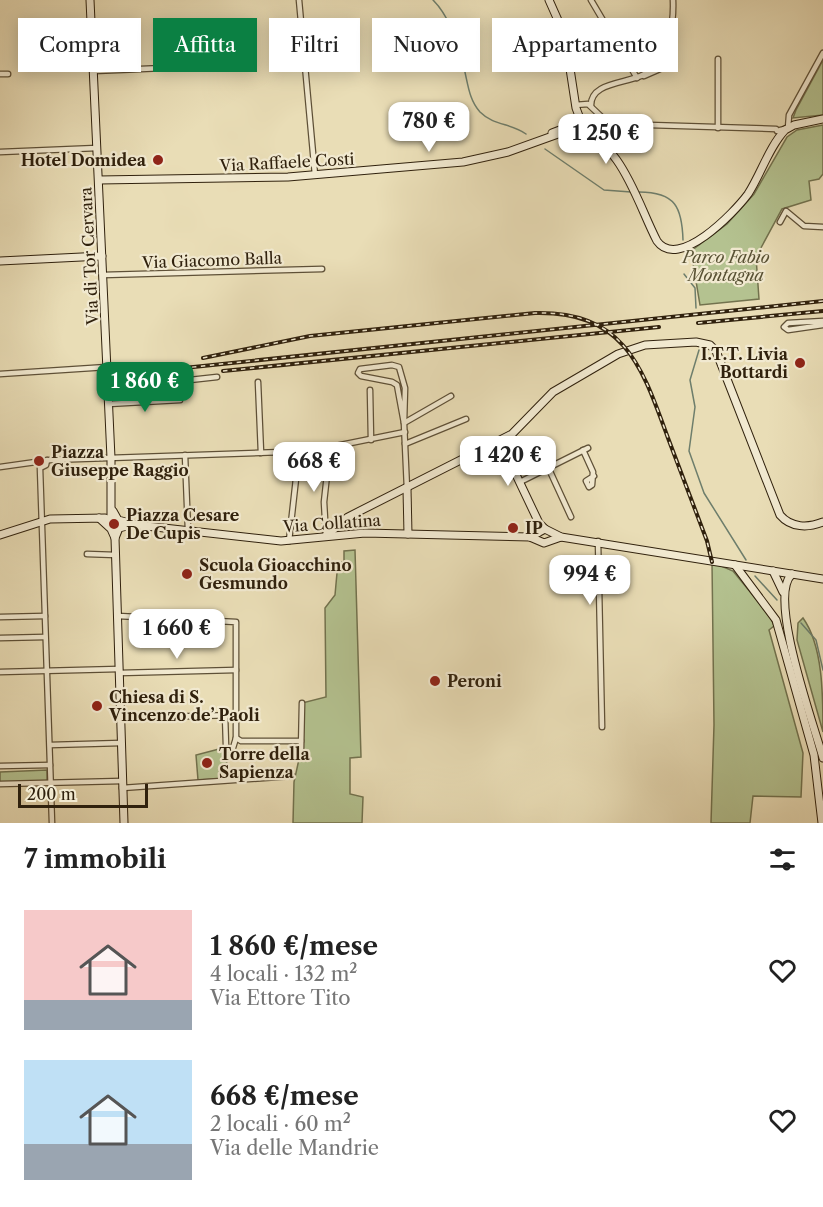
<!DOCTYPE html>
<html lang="it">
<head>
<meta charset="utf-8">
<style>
	:root { --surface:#fff; --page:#f6f6f6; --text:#222; --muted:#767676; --accent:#0b8043 }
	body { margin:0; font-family:"Libre Caslon Text",serif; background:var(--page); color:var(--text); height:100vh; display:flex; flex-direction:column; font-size:22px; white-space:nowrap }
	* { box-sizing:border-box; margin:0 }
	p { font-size:20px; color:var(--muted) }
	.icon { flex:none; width:33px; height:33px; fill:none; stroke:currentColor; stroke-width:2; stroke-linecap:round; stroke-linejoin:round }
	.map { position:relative; height:823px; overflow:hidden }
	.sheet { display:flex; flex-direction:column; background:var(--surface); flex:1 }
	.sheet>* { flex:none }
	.guide { position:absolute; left:18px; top:18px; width:788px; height:54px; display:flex; gap:12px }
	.scale { position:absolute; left:18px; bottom:15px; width:130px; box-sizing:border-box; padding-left:6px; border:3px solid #30210d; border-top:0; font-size:16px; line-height:21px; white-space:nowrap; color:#30210d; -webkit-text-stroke:4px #f1e9d0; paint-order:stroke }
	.price { position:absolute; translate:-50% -51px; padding:0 14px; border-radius:12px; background:#fff; color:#222; font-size:20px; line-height:39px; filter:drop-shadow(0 2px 3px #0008) }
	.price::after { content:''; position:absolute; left:50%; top:36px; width:18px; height:14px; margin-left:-9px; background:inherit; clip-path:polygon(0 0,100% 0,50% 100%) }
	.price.on { background:var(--accent); color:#fff }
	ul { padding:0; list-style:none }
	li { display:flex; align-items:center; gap:18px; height:150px; padding:0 24px }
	li span { display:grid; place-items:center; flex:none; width:168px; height:120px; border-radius:0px; color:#555 }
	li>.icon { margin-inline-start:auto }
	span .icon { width:72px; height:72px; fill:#fffc; stroke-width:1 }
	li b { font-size:26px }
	h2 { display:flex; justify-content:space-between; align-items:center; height:72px; padding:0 24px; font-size:26px }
	.pill { padding:0 21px; border-radius:0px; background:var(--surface); box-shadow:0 3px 15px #0003; font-size:21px; line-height:54px }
	.pill.on { background:var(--accent); color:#fff }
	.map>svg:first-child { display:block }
	.green { fill:#b4c290; stroke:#72724e; stroke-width:1.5 }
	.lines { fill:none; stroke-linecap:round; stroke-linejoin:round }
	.stream { stroke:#6e7e6c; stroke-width:1.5 }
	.street-casing { stroke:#5e5037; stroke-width:7 }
	.secondary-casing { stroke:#30210d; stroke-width:9 }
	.street { stroke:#f1e9d0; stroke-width:4.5 }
	.secondary { stroke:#f1e9d0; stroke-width:7 }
	.rail-casing { stroke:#30210d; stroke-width:4 }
	.rail { stroke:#f1e9d0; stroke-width:1.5; stroke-dasharray:4.5; stroke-linecap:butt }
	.poi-dot { fill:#8f2418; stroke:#f1e9d0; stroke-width:2 }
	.labels { text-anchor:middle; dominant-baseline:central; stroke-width:4.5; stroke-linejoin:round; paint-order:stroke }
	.poi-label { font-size:16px; font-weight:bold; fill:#30210d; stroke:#f1e9d0; text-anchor:start }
	.street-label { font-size:16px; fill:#30210d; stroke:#f1e9d0 }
	.park-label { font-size:16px; font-style:italic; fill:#585134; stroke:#f1e9d0 }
</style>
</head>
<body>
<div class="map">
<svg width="823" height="823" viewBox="0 0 823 823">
	<rect width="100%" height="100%" fill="#e9ddb6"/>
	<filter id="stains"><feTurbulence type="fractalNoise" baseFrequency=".00333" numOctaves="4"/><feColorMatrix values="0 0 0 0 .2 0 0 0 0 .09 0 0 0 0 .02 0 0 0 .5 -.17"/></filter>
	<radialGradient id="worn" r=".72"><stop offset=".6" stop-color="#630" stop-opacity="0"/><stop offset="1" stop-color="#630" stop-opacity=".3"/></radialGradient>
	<g class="green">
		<path d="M823,60V115L793,118L796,110Z"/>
		<path d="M823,125V174L819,179L809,181L811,200L782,209L756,257L759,299L700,305L691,251L727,224L754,194L787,137L797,130Z"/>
		<path d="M355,550L361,757L350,758V794L363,797L362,823H293L294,782L301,750L302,703L326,697L325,608L335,595L338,562H344V551Z"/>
		<path d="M712,562L733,571L770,616L774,626L769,630L803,753L801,797L753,796L750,823H711L714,725Z"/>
		<path d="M803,618C823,646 823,695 823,732L797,640L798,623Z"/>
		<path d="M223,748L231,778L198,780L196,755Z"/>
		<path d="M47,770V781L0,783V772Z"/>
	</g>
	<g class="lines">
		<g class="stream">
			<path d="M433,0C450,17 459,46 464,68C468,84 469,100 480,112C494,126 511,123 526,134"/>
			<path d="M545,149L604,190L631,192"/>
			<path d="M639,192C676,192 682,208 683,240"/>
			<path d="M684,274L695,288L696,308"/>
			<path d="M699,350L690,380L695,407L689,451L704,493L746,560"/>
			<path d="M755,576L777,600"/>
			<path d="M801,623L816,640L823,670"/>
		</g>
		<defs>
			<g id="street">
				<path d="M299,0L315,175"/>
				<path d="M591,0L637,78"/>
				<path d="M94,71L211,66"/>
				<path d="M0,74H8"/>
				<path d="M644,76L660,69"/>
				<path d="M575,105L588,104L607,122L617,124L776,129"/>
				<path d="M591,106C590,79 635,85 651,70C669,54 674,23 673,0"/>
				<path d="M718,128V59"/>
				<path d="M777,131L788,128L789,115L823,53"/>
				<path d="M0,152L97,148"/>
				<path d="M780,222L786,211L804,226L823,227"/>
				<path d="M103,275L322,269"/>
				<path d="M823,321L788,323L784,327L788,330L823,325"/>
				<path d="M0,374L107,367"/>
				<path d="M258,382L261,453"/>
				<path d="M108,389L217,377"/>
				<path d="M370,390L371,440"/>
				<path d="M108,404L180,400"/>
				<path d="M404,423L405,388L399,367L392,365L360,369L358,373L361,376L392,382L397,385L404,423L407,489"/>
				<path d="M404,423L451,396"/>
				<path d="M405,444L466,419"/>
				<path d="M583,450L593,472L592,485L589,487L586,481L594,476"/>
				<path d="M185,455L188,530"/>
				<path d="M47,460L46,465L40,468L52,823"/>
				<path d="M0,467L50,460L311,451L405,432"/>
				<path d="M548,467L571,517"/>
				<path d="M520,482L588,448"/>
				<path d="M326,536L324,502L330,448"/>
				<path d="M289,541L299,452"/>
				<path d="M598,541L602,727"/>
				<path d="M87,554L116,555"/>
				<path d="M118,616L236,622V738L232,751L226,746L225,715"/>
				<path d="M0,617L45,616"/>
				<path d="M0,638L45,637"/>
				<path d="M0,672L119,669"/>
				<path d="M119,673L236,670"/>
				<path d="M120,718L236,715"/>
				<path d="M236,738L241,741H301"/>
				<path d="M50,745L121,743"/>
				<path d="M301,750L302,703"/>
				<path d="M0,766L50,765"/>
				<path d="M0,784L122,781"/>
				<path d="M122,788L292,776"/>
			</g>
			<g id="secondary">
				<path d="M90,0L111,458V519"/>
				<path d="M549,0L565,36L576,108L582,124"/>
				<path d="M572,129C621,137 637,203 657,241C678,271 734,213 748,194C761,174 769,147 785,130L794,125L823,119"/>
				<path d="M552,133L578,123"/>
				<path d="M99,180L288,177L463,162L508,152L572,129L581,122"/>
				<path d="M0,261L102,256"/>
				<path d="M500,441L539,523L545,529"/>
				<path d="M407,489L408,534"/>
				<path d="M113,511L118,520L137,525L281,541L365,533L530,537L544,543L561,537"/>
				<path d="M99,518L111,529L115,538"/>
				<path d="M0,535L50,519L105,518L110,520"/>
				<path d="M326,536L348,517L512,434L553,392L618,354L645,345L696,342L710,345L716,351L780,515C791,528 808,528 823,522"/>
				<path d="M530,537L545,529L561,537L823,579"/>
				<path d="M735,565L776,620L814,755L822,823"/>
				<path d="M773,571L783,592"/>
				<path d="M792,574C767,596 814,725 823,758"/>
				<path d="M124,823L115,538L119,528L131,525"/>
			</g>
		</defs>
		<use href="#street" class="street-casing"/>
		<use href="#secondary" class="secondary-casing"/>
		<use href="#street" class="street"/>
		<use href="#secondary" class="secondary"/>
		<defs>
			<g id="rail">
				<path d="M698,323L823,311"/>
				<path d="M203,358L310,336L535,313C625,311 642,367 668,438C681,473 694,507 707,541L712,562"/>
				<path d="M174,369L823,301"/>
				<path d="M223,371L659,327"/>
			</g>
		</defs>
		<use href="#rail" class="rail-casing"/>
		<use href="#rail" class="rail"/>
	</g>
	<g class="poi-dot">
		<circle cx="158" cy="160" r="6"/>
		<circle cx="800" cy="363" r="6"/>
		<circle cx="39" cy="461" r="6"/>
		<circle cx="114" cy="524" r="6"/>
		<circle cx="513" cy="528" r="6"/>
		<circle cx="187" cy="574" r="6"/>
		<circle cx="435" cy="681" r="6"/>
		<circle cx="97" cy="706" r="6"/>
		<circle cx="207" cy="763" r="6"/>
	</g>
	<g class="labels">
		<g class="poi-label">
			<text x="146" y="160" text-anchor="end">Hotel Domidea</text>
			<text x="788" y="354" text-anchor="end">I.T.T. Livia<tspan x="788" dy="18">Bottardi</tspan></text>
			<text x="51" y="452">Piazza<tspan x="51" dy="18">Giuseppe Raggio</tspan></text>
			<text x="126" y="515">Piazza Cesare<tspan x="126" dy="18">De Cupis</tspan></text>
			<text x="525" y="528">IP</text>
			<text x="199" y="565">Scuola Gioacchino<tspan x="199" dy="18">Gesmundo</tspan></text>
			<text x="447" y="681">Peroni</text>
			<text x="109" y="697">Chiesa di S.<tspan x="109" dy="18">Vincenzo de’ Paoli</tspan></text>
			<text x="219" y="754">Torre della<tspan x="219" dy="18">Sapienza</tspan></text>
		</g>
		<g class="street-label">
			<text transform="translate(287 162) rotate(-3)">Via Raffaele Costi</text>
			<text transform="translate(89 256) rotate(-93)">Via di Tor Cervara</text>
			<text transform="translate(212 260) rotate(-2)">Via Giacomo Balla</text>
			<text transform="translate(332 523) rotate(-4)">Via Collatina</text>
		</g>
		<g class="park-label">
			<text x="726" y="257">Parco Fabio<tspan x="726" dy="18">Montagna</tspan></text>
		</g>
	</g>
	<rect width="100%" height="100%" filter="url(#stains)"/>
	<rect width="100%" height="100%" fill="url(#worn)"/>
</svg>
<div class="scale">200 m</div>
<b class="price" style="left:429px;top:153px">780 €</b>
<b class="price" style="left:606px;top:165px">1 250 €</b>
<b class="price on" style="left:145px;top:413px">1 860 €</b>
<b class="price" style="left:508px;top:487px">1 420 €</b>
<b class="price" style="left:314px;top:493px">668 €</b>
<b class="price" style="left:590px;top:606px">994 €</b>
<b class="price" style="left:177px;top:660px">1 660 €</b>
<div class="guide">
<a class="pill">Compra</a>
<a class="pill on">Affitta</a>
<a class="pill">Filtri</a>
<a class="pill">Nuovo</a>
<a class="pill">Appartamento</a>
</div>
</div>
<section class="sheet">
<h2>7 immobili<svg class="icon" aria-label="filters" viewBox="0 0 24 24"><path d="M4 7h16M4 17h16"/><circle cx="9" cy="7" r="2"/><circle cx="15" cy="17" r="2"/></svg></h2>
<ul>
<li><span style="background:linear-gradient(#f6c9c9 75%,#9aa5b1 0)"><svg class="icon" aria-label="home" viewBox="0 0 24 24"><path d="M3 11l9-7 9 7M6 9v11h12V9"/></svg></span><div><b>1 860 €/mese</b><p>4 locali · 132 m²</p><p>Via Ettore Tito</p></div><svg class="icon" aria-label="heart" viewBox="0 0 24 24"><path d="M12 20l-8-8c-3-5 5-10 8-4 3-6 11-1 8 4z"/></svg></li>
<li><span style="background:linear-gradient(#bfe0f5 70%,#9aa5b1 0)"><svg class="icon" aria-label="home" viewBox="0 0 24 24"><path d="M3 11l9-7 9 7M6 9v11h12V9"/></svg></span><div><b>668 €/mese</b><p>2 locali · 60 m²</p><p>Via delle Mandrie</p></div><svg class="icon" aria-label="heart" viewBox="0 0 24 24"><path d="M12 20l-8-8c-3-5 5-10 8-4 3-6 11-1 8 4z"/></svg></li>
</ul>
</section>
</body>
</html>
